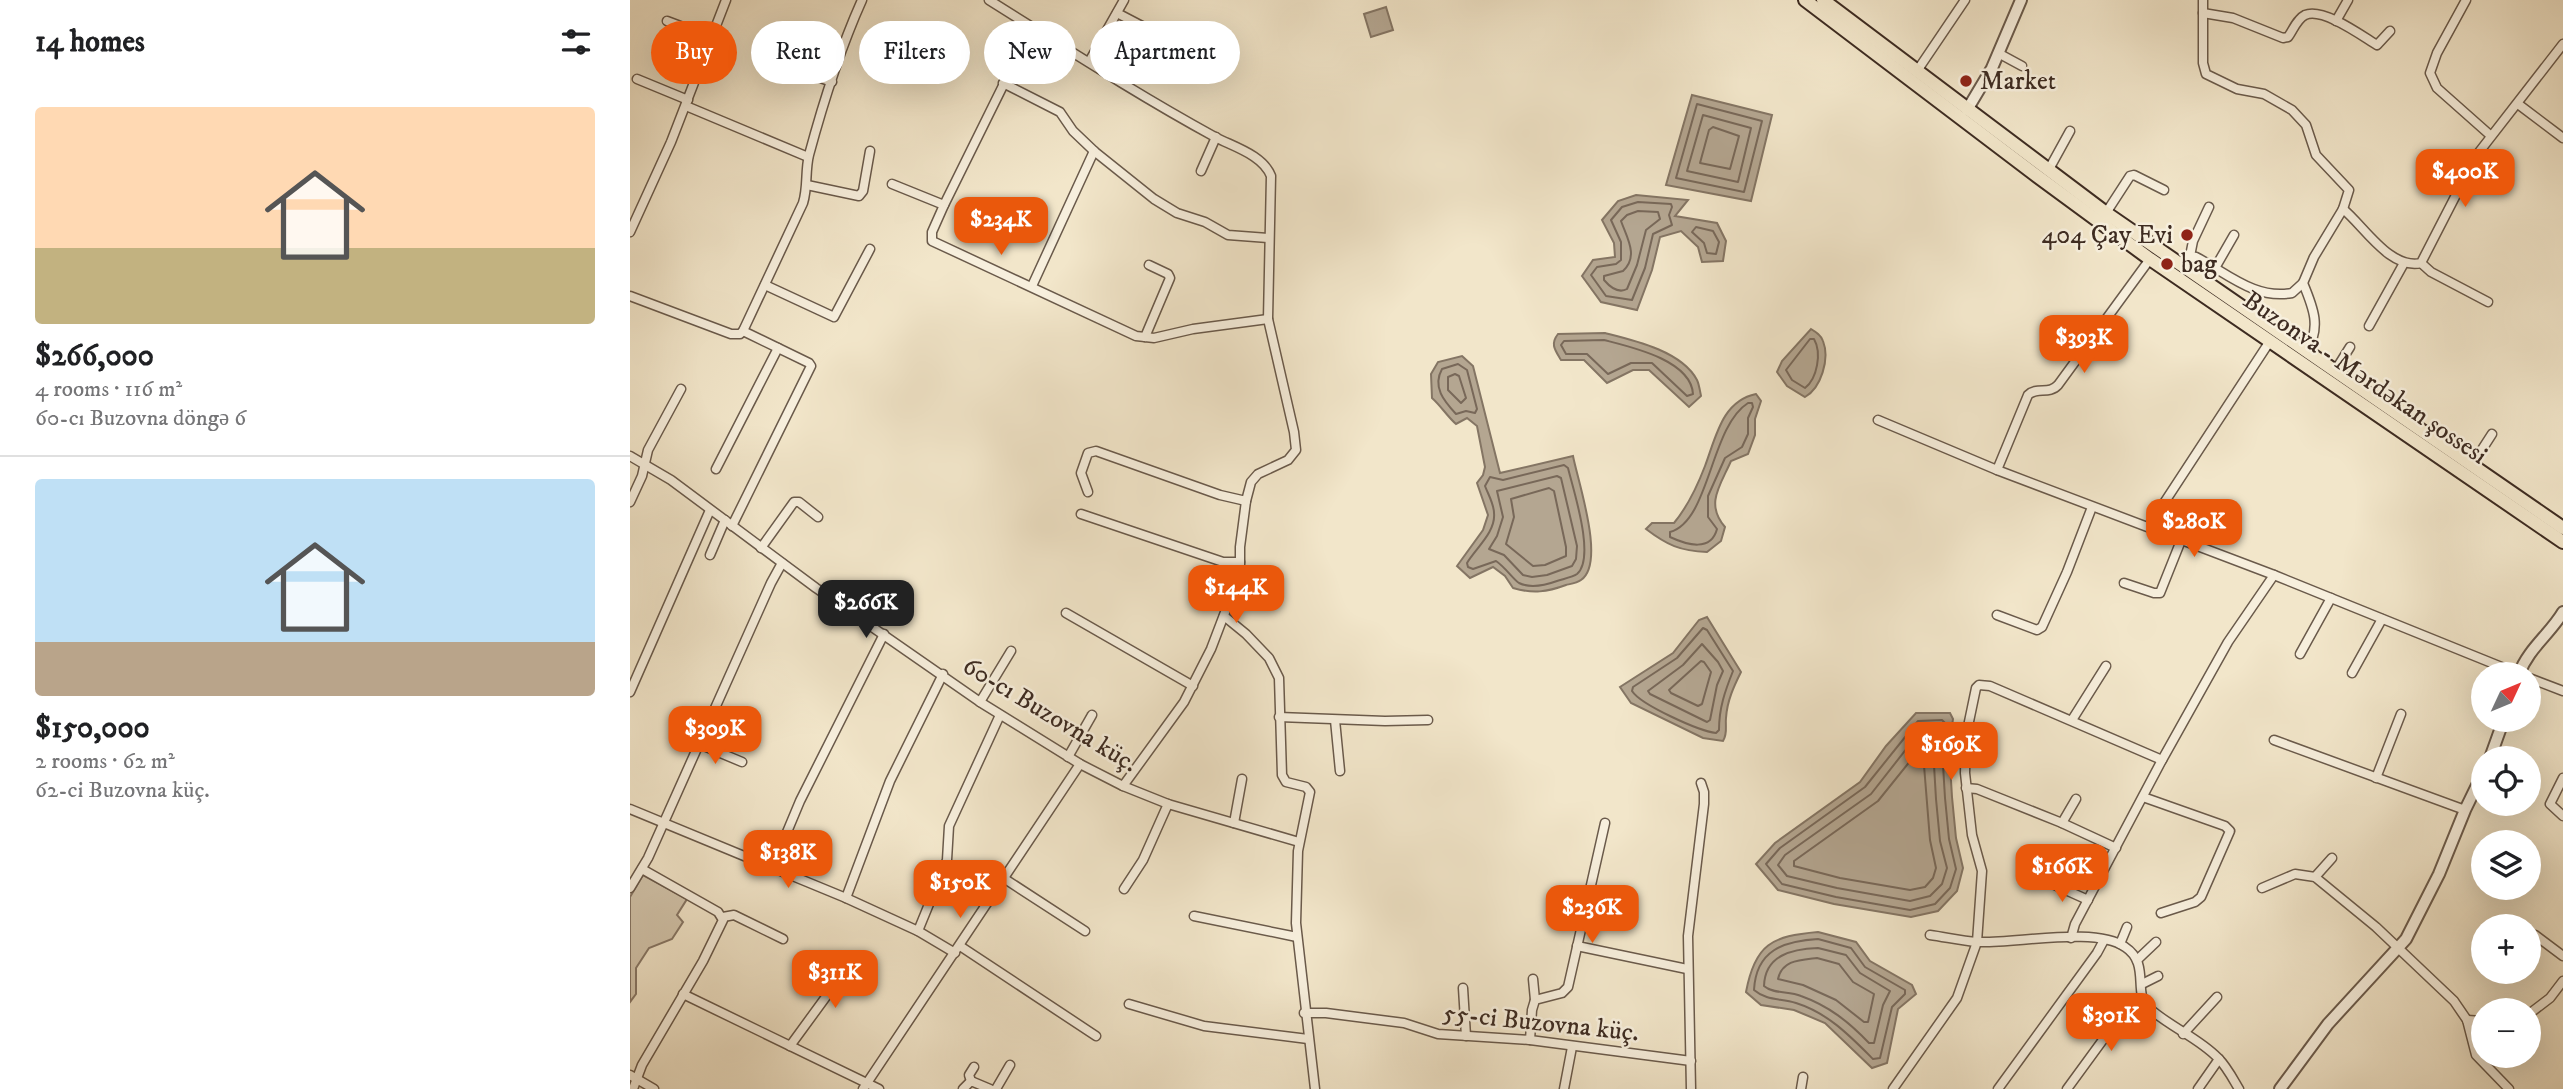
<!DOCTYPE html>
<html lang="en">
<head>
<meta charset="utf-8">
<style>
	:root { --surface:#fff; --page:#f2f2f2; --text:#202124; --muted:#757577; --line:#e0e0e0; --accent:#ea580c }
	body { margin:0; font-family:"IM FELL DW Pica",serif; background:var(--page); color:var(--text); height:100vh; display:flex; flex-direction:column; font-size:26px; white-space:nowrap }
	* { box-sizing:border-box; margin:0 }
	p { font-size:23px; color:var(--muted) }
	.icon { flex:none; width:38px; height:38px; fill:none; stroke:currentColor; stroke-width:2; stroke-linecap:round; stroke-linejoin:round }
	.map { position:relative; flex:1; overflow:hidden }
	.drawer { display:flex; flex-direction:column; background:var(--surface); width:630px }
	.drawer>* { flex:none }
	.banner { position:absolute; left:21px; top:21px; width:665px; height:63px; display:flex; gap:14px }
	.needle { width:46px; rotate:46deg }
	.buttons { position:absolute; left:1841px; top:662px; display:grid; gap:14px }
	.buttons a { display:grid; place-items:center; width:70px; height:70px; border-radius:50%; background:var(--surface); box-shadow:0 7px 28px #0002; font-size:35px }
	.price { position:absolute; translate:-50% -60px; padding:0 16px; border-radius:14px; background:var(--accent); color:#fff; font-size:23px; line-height:46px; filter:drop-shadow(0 2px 4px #0008) }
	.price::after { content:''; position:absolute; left:50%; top:42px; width:21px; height:16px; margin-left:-10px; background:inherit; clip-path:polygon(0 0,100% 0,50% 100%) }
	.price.current { background:#222; color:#fff }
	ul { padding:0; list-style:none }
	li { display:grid; align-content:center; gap:14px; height:371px; padding:0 35px }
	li+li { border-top:2px solid var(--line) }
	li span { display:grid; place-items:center; height:217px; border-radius:7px; color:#555 }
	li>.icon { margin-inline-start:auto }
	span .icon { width:126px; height:126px; fill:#fffc; stroke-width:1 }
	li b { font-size:30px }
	h2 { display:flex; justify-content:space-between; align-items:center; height:84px; padding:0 35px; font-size:30px }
	.tag { padding:0 24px; border-radius:32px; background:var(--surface); box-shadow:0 7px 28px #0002; font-size:24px; line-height:63px }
	.tag.current { background:var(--accent); color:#fff }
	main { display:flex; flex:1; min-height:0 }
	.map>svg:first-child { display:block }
	.green { fill:#d3c6ad; stroke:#887867; stroke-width:2 }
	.water { fill:#b4a691; stroke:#847564; stroke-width:2 }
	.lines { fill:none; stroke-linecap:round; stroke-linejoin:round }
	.shore { stroke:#786859; stroke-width:2 }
	.minor-casing { stroke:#6a5a4b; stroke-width:11 }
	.tertiary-casing { stroke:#6a5a4b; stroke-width:14 }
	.primary-casing { stroke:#3d2b21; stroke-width:16 }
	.minor { stroke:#f7efdd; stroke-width:8 }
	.tertiary { stroke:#f7efdd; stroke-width:10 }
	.primary { stroke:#f2e6ca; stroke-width:12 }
	.poi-dot { fill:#8f2418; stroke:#f7efdd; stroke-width:2.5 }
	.labels { text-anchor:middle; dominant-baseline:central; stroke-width:5; stroke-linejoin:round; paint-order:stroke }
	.poi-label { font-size:26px; fill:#3d2b21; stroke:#f7efdd; text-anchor:start }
	.street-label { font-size:26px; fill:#3d2b21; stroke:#f7efdd }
</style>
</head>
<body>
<main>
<section class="drawer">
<h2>14 homes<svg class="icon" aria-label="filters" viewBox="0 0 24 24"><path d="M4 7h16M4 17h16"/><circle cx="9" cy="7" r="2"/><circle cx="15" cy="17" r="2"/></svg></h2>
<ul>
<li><span style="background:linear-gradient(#ffd9b3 65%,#c2b280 0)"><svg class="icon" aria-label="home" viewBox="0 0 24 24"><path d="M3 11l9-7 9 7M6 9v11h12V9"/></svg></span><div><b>$266,000</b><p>4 rooms · 116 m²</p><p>60-cı Buzovna döngə 6</p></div></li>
<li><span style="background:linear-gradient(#bfe0f5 75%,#b9a48a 0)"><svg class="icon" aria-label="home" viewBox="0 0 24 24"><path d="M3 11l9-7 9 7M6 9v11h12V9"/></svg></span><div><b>$150,000</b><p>2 rooms · 62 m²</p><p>62-ci Buzovna küç.</p></div></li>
</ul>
</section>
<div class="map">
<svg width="1933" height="1089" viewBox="0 0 1933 1089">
	<rect width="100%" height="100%" fill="#f2e6ca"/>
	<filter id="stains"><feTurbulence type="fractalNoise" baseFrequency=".00286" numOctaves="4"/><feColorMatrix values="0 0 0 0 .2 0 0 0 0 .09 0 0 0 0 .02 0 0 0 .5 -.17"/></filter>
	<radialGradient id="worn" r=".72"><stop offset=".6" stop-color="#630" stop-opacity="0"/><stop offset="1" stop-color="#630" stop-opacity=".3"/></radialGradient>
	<path class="green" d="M13,875L57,899L47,915L53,922L42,939L19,948L6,968V994L0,1002V897Z"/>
	<g class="water">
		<path d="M756,7L763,30L741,37L734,14Z"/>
		<path d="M1062,95L1142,115L1121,201L1036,185Z"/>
		<path d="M1006,195L1058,200L1045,216L1087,223L1096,241L1093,261L1072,262L1068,247L1051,231L1030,237L1022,270L1007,310L971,302L952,276L963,260L985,257L984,243L972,220L988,201Z"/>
		<path d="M1181,329C1186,332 1191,335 1193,341C1200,359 1191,388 1175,397L1157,386L1147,372L1152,361Z"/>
		<path d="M975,333C1003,340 1052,351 1067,380C1069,384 1070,391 1071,396L1059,407L1019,370H1003L977,383L954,360H931C925,350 920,344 928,334Z"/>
		<path d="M832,356L843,366L870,473L943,456C948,482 976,563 951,580C947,583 940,584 936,585C917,592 903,594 883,588L875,576L863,567L840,578L827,566L853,530L858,515L847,483L853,475L855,467L847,426L837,418L826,424C817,416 811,406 802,398L801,374L808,362Z"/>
		<path d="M1126,394L1131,401L1125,419V435L1118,454L1101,461C1090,486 1075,504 1095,527L1091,541L1077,552C1050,551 1037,545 1016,529L1022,523H1044C1058,506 1067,487 1075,466C1086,437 1092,401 1126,394Z"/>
		<path d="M1077,617L1111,672C1104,686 1097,701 1096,718C1095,726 1098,733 1093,741L1073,738L1001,703L990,687L1043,653L1069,620Z"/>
		<path d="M1286,713H1320L1323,719L1319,747L1322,797L1326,838L1333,868L1327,891L1308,911L1281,917L1204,904L1148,890L1126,864L1145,843L1230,782L1256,746Z"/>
		<path d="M1188,932L1226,942L1240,961L1282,985L1286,994L1268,1009L1257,1063L1242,1068L1195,1023L1164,1010L1131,1005L1116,992C1125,944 1142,936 1188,932Z"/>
	</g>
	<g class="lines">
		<g class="shore">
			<path d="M1067,104L1132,121L1114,192L1046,178Z"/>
			<path d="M1073,115L1121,128L1108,182L1057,171Z"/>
			<path d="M1083,127L1109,136L1100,169L1070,163L1079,130Z"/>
			<path d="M1008,202L1041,204L1042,207L1039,215L1042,225L1023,234L1015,268L1002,300L976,296L961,275L967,267L986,264L991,260V242L981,220L992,207Z"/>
			<path d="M1008,211L1028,212L1030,219L1016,230L1007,265L997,289C988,294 980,287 974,280V276L993,271C1009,256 997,238 991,221L997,215Z"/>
			<path d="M1066,227L1083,231L1089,242L1086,254L1077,253L1074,243L1062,232Z"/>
			<path d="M1180,339H1184C1192,353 1187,379 1175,388L1162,380L1156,370Z"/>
			<path d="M974,340C1001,347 1061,360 1063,394L1057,396L1022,363H1001L978,374L957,354H936L931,345L934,341Z"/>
			<path d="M828,364L837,370L847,409L845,413L836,411L826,414C814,401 802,387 812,369Z"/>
			<path d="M825,374L829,376L836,398L831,403L818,390V377Z"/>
			<path d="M1118,403H1122L1123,407L1118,418V434L1112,447L1095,458L1078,496V517L1087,529C1081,552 1057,545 1040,537V532C1080,521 1080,427 1118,403Z"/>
			<path d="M934,465L938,468C943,489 966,558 947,574C943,577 933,579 927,581C916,585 901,589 889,583C884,580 875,567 866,561L843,569L838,567L837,563C846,548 866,532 864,513C864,504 858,494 855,486L860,477L873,480Z"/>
			<path d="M927,476L931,478L947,546L946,559L942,566L917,575L902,577L893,575L874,555L859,549L867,536L873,517L867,491Z"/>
			<path d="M919,488L924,491L936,547V556L915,565L903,566L876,544L884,517L881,499Z"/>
			<path d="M1073,628L1077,630L1103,671C1095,691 1089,708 1089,730L1086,733C1069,731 1011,705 1002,691L1003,687L1047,658Z"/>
			<path d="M1072,644L1088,662L1093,671L1087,685L1080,720L1077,722L1020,694L1018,691L1053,665Z"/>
			<path d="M1071,661L1074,662L1081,672L1072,704L1068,706L1041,693L1039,690Z"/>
			<path d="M1312,720L1315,723L1312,748L1315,798L1319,839L1326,869L1320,888L1305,904L1280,910L1206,897L1152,884L1136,864L1150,848L1235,787L1288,721Z"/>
			<path d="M1292,729H1303L1305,731L1303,748L1306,799L1310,841L1317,868L1312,884L1300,896L1280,901L1207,888L1157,876L1148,865L1155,855L1241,794Z"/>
			<path d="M1289,750L1293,753L1300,840L1306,868L1303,878L1295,887L1280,890L1210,878L1164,866V861L1248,801Z"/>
			<path d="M1188,939L1221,948L1235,967L1275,990V994L1262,1007L1250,1058L1243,1059C1220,1036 1198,1013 1166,1003C1150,998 1137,1001 1124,990C1126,950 1154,941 1188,939Z"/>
			<path d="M1188,948L1216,955L1230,973L1260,991L1253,1005L1244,1043H1239C1219,1022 1199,1006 1171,996C1159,991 1143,994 1134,986C1135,955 1162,949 1188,948Z"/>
			<path d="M1187,958L1209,964L1223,982L1244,994L1238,1022H1234L1206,1000L1173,985L1148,979C1152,960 1170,960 1187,958Z"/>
		</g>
		<defs>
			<g id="minor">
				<path d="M359,0C434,47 508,95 585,137C604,147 633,155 641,176L638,319L664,432L666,450L658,460L628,474L621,482L616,501L610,547V573L581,649L554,702L493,786"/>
				<path d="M1573,0V63L1576,74L1607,89L1634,94L1662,110L1676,125L1686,155L1719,190L1713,209L1684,257L1673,283C1683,307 1692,328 1676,352"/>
				<path d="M1836,0L1807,53L1800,73L1807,88L1860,135"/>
				<path d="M487,13L577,60L586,75"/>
				<path d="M1573,13L1603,18L1653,38L1658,37C1663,30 1667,19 1675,15C1693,7 1732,36 1747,45L1760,31"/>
				<path d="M37,21L82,38"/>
				<path d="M1706,21L1718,0"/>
				<path d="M402,27L314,205L302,232V241L506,336L524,338L563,329L638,319"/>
				<path d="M1368,53L1392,66"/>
				<path d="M459,62L494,0"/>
				<path d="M162,68L202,82"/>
				<path d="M1287,71L1335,0"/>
				<path d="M7,79L58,100"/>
				<path d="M373,83L430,112L443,131L464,151L524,199L547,213L575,222L598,235L638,238"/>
				<path d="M1888,104L1933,138"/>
				<path d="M56,106L178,157"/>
				<path d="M571,171L586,137"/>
				<path d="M1418,171L1440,131"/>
				<path d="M262,184L314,205"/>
				<path d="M177,185L229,196L233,191L240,151"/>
				<path d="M1713,209C1734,226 1760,270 1791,263L1846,156L1933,44"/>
				<path d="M1476,213L1500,176L1504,175L1534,190"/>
				<path d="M0,232L41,142L96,0"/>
				<path d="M1560,256L1563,241L1579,207"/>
				<path d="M1791,263L1801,272L1858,302"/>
				<path d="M1552,267L1560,256L1566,257C1597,273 1625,300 1662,293L1673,283"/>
				<path d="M1585,268L1604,235"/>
				<path d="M135,285L204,317L240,249"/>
				<path d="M402,286L464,151"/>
				<path d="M0,296L101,334H110L113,331L173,203C178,187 175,171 179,155C193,103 210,49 232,0"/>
				<path d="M1739,326L1774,263"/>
				<path d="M515,337L540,278L538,274L519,265"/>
				<path d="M1705,371L1720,347"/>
				<path d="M1248,420L1367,470L1644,575L1889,674"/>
				<path d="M0,456L41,480L186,588L350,702L450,764L493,786L538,804L669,842"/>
				<path d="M1842,465L1862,434"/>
				<path d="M86,469L148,348"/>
				<path d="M1367,470L1398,395C1407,386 1419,395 1428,385L1520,259"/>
				<path d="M458,492L451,473L458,453L466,451L590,495L616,501"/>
				<path d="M0,502L12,476L18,450L51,389"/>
				<path d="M451,514L593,562H610"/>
				<path d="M102,526L181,366L179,363L113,331"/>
				<path d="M1519,526L1640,341"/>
				<path d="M131,548L164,502H169L188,517"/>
				<path d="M80,555L95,520"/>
				<path d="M1494,583L1524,593H1530L1552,538"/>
				<path d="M436,613L563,686"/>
				<path d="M1367,615L1407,630L1412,627L1437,572L1462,507"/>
				<path d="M594,616L616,634L639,658L649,678L652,775L656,782L676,787L680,792L668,851L666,923L685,1089"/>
				<path d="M1670,654L1701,598"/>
				<path d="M1722,673L1752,619"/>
				<path d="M1899,678L1933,691"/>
				<path d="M0,692L80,510"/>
				<path d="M350,702L381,651"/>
				<path d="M649,717L755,721L798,720"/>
				<path d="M705,720L710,771"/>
				<path d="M1442,720L1476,666"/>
				<path d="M1644,740L1835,810"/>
				<path d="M69,744L112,762"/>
				<path d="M438,757L462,715"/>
				<path d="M1746,778L1771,714"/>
				<path d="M1933,778L1920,804L1933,816"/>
				<path d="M1336,788L1347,789L1432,823L1486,848"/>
				<path d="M1513,797L1595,826L1600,831L1571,897L1565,902L1531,913"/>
				<path d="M0,809L216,898L288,931L325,953"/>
				<path d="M604,823L612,779"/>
				<path d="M1432,823L1446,799"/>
				<path d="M142,868L170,801L254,634"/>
				<path d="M1685,877L1702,858"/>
				<path d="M375,879L455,931"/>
				<path d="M1418,882L1458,900"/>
				<path d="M0,888L18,858L141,583L152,563"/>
				<path d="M1632,888L1665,874L1685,877L1746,927L1824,1001L1837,1020L1846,1055L1879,1089"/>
				<path d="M494,889L513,860L538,804"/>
				<path d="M216,898L260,781L313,674"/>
				<path d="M564,916L667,937"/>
				<path d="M93,917L104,915L153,939"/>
				<path d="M288,931L317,860L319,826L370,715"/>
				<path d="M1300,935C1315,937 1332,941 1347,942C1384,944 1466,926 1495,947C1521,964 1502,994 1519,1008C1540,1027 1569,1038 1588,1058C1597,1067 1603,1079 1609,1089"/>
				<path d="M1905,935L1933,956"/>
				<path d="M1441,938L1445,924L1532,760L1598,642L1644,575"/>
				<path d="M1490,944L1497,927"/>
				<path d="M330,946L466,1036"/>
				<path d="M947,946L1057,969"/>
				<path d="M1507,960L1526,942"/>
				<path d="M903,979L905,1000"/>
				<path d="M1512,984L1528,976"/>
				<path d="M833,988L836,1036"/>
				<path d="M53,994L249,1089"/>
				<path d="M499,1004L574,1026L678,1039"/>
				<path d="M674,1013H696L774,1023L808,1034L900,1040L1061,1061"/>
				<path d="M1899,1014L1920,998L1933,981"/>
				<path d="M1837,1020L1853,1021"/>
				<path d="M1553,1034L1587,997"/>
				<path d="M900,1040L902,1010L905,1000L932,993L938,987L975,823"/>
				<path d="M160,1046L225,957"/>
				<path d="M0,1075L24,1089"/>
				<path d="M341,1081L339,1075L344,1067"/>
				<path d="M3,1089L12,1065L73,961L93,920L88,912L12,869"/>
				<path d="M233,1089L450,764"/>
				<path d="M333,1089L341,1081L360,1089"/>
				<path d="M366,1089L380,1065"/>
				<path d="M934,1089L942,1047"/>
				<path d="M1061,1089L1058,936L1074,804V792L1071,783"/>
				<path d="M1171,1089L1173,1077"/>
				<path d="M1263,1089L1327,998L1347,942L1352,871L1342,835L1335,773L1336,736L1346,688L1349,685L1360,686L1532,760"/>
				<path d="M1368,1089L1467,953L1474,940"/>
				<path d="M1437,1089L1494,1011L1510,997"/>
				<path d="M1568,1089L1589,1059"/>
			</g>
			<g id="tertiary">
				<path d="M1337,110L1362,68L1391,0"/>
				<path d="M1889,674C1898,649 1920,634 1933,612"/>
				<path d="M1860,758L1874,719"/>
				<path d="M1650,1089L1698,1024L1776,939L1809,874L1835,810L1853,773"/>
			</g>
			<g id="primary">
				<path d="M1175,0L1403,173L1520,259L1933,542"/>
				<path d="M1193,0L1476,213L1933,528"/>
			</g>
		</defs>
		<use href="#minor" class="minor-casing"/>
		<use href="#tertiary" class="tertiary-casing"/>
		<use href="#primary" class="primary-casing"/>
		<use href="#minor" class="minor"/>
		<use href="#tertiary" class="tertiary"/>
		<use href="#primary" class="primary"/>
	</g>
	<g class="poi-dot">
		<circle cx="1336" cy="81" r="7"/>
		<circle cx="1557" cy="235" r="7"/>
		<circle cx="1537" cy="264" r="7"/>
	</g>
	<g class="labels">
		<g class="poi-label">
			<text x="1350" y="81">Market</text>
			<text x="1543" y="235" text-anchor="end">404 Çay Evi</text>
			<text x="1551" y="264">bag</text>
		</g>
		<g class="street-label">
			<text transform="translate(1735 378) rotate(34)">Buzonva - Mərdəkan şossesi</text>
			<text transform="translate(420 715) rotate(31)">60-cı Buzovna küç.</text>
			<text transform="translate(911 1023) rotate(6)">55-ci Buzovna küç.</text>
		</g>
	</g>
	<rect width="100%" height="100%" filter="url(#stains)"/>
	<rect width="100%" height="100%" fill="url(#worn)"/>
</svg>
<div class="buttons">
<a><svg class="needle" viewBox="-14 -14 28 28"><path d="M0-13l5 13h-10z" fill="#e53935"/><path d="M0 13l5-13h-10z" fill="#757577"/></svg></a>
<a><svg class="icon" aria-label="locate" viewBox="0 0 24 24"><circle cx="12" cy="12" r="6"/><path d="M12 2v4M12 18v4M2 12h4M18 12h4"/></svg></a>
<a><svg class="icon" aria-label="layers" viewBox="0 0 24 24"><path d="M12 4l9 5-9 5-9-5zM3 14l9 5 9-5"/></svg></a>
<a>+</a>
<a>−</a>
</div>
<b class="price" style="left:1835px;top:209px">$400K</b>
<b class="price" style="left:371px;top:257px">$234K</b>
<b class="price" style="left:1454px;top:375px">$393K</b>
<b class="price" style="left:1564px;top:559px">$280K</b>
<b class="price" style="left:606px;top:625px">$144K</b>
<b class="price current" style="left:236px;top:640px">$266K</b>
<b class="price" style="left:85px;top:766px">$309K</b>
<b class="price" style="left:1321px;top:782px">$169K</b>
<b class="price" style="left:158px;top:890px">$138K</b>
<b class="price" style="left:1432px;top:904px">$166K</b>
<b class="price" style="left:330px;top:920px">$150K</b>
<b class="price" style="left:962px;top:945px">$236K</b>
<b class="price" style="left:205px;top:1010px">$311K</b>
<b class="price" style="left:1481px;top:1053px">$301K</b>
<div class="banner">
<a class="tag current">Buy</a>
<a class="tag">Rent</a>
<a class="tag">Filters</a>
<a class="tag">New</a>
<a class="tag">Apartment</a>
</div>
</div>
</main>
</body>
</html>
